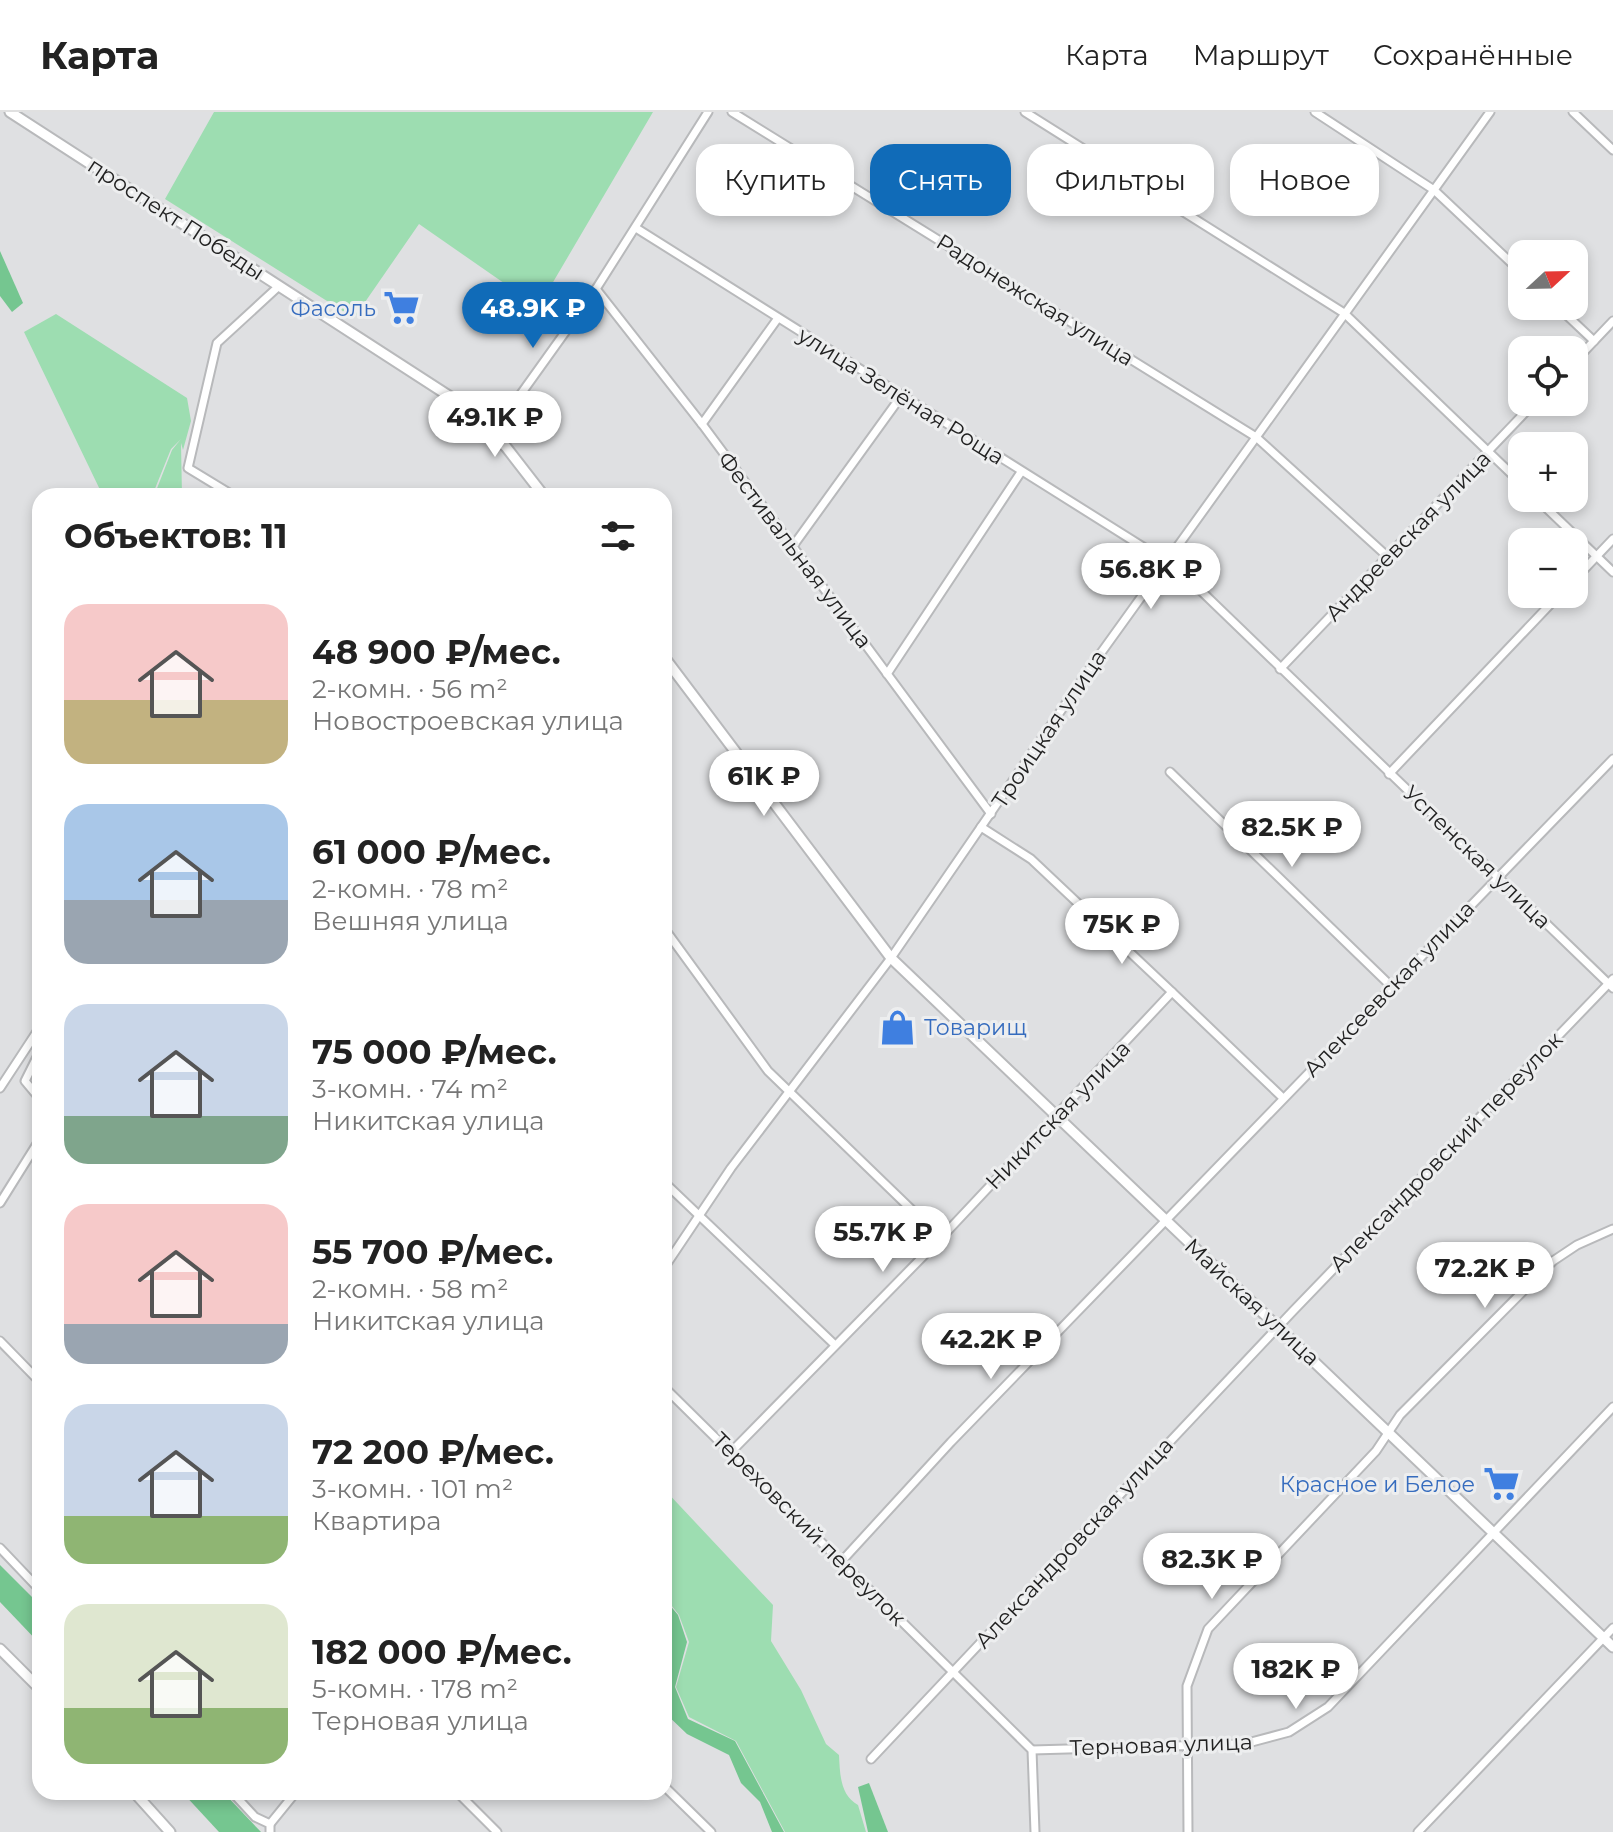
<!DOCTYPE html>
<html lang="ru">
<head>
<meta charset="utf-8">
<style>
	:root { --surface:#fff; --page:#f2f2f2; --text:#222; --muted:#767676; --line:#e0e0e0; --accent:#106bb8 }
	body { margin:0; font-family:Montserrat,sans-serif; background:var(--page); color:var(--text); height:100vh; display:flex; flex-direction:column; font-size:30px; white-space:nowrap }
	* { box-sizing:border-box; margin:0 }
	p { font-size:26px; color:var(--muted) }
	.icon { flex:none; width:44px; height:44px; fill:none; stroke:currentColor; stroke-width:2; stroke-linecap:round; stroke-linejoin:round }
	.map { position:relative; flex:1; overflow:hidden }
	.side { position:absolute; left:32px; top:376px; width:640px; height:1312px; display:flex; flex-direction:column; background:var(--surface); border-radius:24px; box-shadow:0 4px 12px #0003 }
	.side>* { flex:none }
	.banner { position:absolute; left:696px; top:32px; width:760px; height:72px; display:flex; gap:16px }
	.needle { width:52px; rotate:68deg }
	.fabs { position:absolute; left:1508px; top:128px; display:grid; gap:16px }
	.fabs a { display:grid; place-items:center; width:80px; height:80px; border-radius:16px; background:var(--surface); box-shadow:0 4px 12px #0003; font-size:40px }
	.price { position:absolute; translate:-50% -68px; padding:0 18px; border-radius:28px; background:#fff; color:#222; font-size:26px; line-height:52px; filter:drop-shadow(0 2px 4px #0008) }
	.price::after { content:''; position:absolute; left:50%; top:48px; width:24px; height:18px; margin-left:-12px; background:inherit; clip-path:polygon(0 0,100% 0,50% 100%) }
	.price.selected { background:var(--accent); color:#fff }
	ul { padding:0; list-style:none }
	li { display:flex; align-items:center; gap:24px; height:200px; padding:0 32px }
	li span { display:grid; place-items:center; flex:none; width:224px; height:160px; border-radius:24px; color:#555 }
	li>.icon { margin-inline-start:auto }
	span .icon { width:96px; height:96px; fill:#fffc; stroke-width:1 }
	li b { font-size:34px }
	h2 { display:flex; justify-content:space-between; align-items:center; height:96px; padding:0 32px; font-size:34px }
	.tag { padding:0 28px; border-radius:24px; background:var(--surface); box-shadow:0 4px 12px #0003; font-size:28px; line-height:72px }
	.tag.selected { background:var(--accent); color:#fff }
	header { display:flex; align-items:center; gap:48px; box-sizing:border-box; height:112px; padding:0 40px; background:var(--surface); border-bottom:2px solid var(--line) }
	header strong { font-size:38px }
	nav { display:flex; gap:44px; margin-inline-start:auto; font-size:28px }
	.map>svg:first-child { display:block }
	.green { fill:#9dddb1 }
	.forest { fill:#75c690 }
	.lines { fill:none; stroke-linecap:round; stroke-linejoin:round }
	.minor-casing { stroke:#b8b9bb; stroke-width:11 }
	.tertiary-casing { stroke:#b8b9bb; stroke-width:13 }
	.minor { stroke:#fff; stroke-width:7 }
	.tertiary { stroke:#fff; stroke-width:9 }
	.labels { text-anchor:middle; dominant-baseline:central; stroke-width:6; stroke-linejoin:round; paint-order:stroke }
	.street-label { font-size:22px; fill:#222; stroke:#edeeef }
	.shop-label { font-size:22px; fill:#366cbe; stroke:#edeeef; text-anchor:end }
</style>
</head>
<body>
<header>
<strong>Карта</strong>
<nav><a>Карта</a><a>Маршрут</a><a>Сохранённые</a></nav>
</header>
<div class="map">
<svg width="1613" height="1720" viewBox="0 0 1613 1720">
	<rect width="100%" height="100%" fill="#dfe0e2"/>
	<g class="green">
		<path d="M214,0H653L549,177L534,192L419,112L354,206L165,87Z"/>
		<path d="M56,202L187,286L191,309L183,338L181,331L182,384H154L172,338L181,327L171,337L152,384H103L24,220Z"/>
		<path d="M664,1377L773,1493L771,1529L801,1578L826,1632L839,1643C840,1662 840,1683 858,1693L866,1720H785L736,1629L689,1605L676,1575L689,1530L679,1503L664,1484Z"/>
	</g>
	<g class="forest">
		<path d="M0,139L23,191L12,200L0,184Z"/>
		<path d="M0,1453L40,1493V1532L0,1490Z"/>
		<path d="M664,1486L678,1503L687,1530L675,1575L688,1607L735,1629L784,1720H772L760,1690L741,1671L729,1643L687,1622L664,1600V1536L668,1528Z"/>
		<path d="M869,1671L888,1720H868L858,1675Z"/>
		<path d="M182,1680H223L261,1720H219Z"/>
	</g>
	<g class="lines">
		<defs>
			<g id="minor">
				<path d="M732,0L1256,325L1388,445"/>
				<path d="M1025,0L1344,201L1522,372"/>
				<path d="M1315,0L1434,78L1522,161"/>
				<path d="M1573,0L1613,38"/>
				<path d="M636,116L1159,445L1169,448L1613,876"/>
				<path d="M596,177L702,312L991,702"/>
				<path d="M1557,194L1594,229"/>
				<path d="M1574,250L1613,209"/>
				<path d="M702,312L778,206"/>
				<path d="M490,317L513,293L596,177L708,0"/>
				<path d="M234,384L188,356L217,231L279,174"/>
				<path d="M1536,386L1613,460"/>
				<path d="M793,434L902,283"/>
				<path d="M1574,468L1613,427"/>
				<path d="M1280,557L1535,290"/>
				<path d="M887,562L1021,360"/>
				<path d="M1170,660L1393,876"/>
				<path d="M1389,662L1560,482"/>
				<path d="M664,816L768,959L941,1126"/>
				<path d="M1172,880L1283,986"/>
				<path d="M40,939L25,969L40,987"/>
				<path d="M0,976L40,915"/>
				<path d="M664,1070L835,1233"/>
				<path d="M0,1091L40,1027"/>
				<path d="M664,1156L731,1056L891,846L1093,552L1490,0"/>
				<path d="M0,1229L40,1270"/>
				<path d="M664,1275L1032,1638L1035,1720"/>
				<path d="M732,1339L941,1126L1172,880L1031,747L981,715"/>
				<path d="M0,1436L40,1478"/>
				<path d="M840,1451L951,1330L1613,647"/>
				<path d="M1032,1638L1244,1632L1289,1620L1328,1595L1613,1295"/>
				<path d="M871,1647L1293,1199L1613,867"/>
				<path d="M664,1674L711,1720"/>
				<path d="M232,1680L255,1705L270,1712V1720"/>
				<path d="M457,1680L497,1720"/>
				<path d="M270,1712L296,1680"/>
				<path d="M1188,1720L1187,1574L1208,1517L1376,1339L1400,1303L1553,1149L1577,1133L1613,1117"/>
				<path d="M1418,1720L1613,1516"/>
			</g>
			<g id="tertiary">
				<path d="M10,0L463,293L506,335L544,384"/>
				<path d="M664,545L891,846L1613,1535"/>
				<path d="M0,1537L40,1577"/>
				<path d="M134,1680L170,1720"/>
			</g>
		</defs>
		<use href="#minor" class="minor-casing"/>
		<use href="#tertiary" class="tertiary-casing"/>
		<use href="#minor" class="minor"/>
		<use href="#tertiary" class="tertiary"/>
	</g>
	<defs>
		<symbol id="supermarket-bare" viewBox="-9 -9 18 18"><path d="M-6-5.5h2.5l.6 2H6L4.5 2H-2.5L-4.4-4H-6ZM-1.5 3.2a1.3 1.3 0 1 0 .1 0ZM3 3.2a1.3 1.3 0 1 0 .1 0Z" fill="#3f7fe0" stroke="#edeeef" stroke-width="2.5" paint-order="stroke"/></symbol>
		<symbol id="shop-bare" viewBox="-9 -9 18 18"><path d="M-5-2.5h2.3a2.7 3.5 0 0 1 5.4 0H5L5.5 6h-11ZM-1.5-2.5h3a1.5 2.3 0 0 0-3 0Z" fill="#3f7fe0" stroke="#edeeef" stroke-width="2.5" paint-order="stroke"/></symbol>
	</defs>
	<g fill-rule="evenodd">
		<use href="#supermarket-bare" x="376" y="170" width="51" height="51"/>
		<use href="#shop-bare" x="872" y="890" width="51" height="51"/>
		<use href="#supermarket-bare" x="1476" y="1346" width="51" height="51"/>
	</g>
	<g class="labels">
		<g class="street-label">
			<text transform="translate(176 107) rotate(33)">проспект Победы</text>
			<text transform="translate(1035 188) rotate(32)">Радонежская улица</text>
			<text transform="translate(901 284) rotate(32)">улица Зелёная Роща</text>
			<text transform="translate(1408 424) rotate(-46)">Андреевская улица</text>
			<text transform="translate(795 438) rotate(53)">Фестивальная улица</text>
			<text transform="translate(1049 617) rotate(-56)">Троицкая улица</text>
			<text transform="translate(1477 745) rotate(44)">Успенская улица</text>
			<text transform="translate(1389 877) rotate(-46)">Алексеевская улица</text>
			<text transform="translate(1058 1003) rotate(-46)">Никитская улица</text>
			<text transform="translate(1446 1040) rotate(-46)">Александровский переулок</text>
			<text transform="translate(1252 1190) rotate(43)">Майская улица</text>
			<text transform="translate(809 1417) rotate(45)">Тереховский переулок</text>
			<text transform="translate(1074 1431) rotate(-47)">Александровская улица</text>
			<text transform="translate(1161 1633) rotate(-2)">Терновая улица</text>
		</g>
		<g class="shop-label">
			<text x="376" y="196">Фасоль</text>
			<text x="924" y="915" text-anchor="start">Товарищ</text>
			<text x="1475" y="1372">Красное и Белое</text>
		</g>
	</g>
</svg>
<div class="fabs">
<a><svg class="needle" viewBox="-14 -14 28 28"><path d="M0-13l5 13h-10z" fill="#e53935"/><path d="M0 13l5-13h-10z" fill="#767676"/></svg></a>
<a><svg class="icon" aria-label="locate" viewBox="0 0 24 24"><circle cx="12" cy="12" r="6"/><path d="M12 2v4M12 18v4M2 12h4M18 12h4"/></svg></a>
<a>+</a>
<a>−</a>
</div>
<b class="price selected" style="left:533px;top:238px">48.9K ₽</b>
<b class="price" style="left:495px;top:347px">49.1K ₽</b>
<b class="price" style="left:1151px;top:499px">56.8K ₽</b>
<b class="price" style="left:764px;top:706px">61K ₽</b>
<b class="price" style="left:1292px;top:757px">82.5K ₽</b>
<b class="price" style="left:1122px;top:854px">75K ₽</b>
<b class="price" style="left:883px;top:1162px">55.7K ₽</b>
<b class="price" style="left:1485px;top:1198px">72.2K ₽</b>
<b class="price" style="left:991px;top:1269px">42.2K ₽</b>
<b class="price" style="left:1212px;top:1489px">82.3K ₽</b>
<b class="price" style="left:1296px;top:1599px">182K ₽</b>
<div class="banner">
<a class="tag">Купить</a>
<a class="tag selected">Снять</a>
<a class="tag">Фильтры</a>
<a class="tag">Новое</a>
</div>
<section class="side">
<h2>Объектов: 11<svg class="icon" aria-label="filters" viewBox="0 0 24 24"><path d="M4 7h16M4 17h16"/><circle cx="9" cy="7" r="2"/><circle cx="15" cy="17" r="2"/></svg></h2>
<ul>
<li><span style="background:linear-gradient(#f6c9c9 60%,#c2b280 0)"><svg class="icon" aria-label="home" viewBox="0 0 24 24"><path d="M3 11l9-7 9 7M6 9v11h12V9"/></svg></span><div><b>48 900 ₽/мес.</b><p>2-комн. · 56 m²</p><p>Новостроевская улица</p></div></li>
<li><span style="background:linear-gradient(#a9c7e8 60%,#9aa5b1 0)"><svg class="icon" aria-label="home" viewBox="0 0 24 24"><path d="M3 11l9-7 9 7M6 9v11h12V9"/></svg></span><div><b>61 000 ₽/мес.</b><p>2-комн. · 78 m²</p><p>Вешняя улица</p></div></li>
<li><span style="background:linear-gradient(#c9d6e8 70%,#7fa58c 0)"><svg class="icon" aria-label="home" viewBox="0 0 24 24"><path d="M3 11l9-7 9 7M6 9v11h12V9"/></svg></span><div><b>75 000 ₽/мес.</b><p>3-комн. · 74 m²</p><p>Никитская улица</p></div></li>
<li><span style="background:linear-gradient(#f6c9c9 75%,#9aa5b1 0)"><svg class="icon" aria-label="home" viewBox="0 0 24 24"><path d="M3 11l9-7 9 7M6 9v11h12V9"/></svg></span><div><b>55 700 ₽/мес.</b><p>2-комн. · 58 m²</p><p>Никитская улица</p></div></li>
<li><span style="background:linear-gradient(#c9d6e8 70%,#8fb573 0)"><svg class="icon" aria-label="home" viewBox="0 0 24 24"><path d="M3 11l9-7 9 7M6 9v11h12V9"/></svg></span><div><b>72 200 ₽/мес.</b><p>3-комн. · 101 m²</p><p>Квартира</p></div></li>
<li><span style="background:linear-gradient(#dfe7d0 65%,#8fb573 0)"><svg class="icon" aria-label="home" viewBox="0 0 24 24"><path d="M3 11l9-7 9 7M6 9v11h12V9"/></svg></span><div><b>182 000 ₽/мес.</b><p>5-комн. · 178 m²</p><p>Терновая улица</p></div></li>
</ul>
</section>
</div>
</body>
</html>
